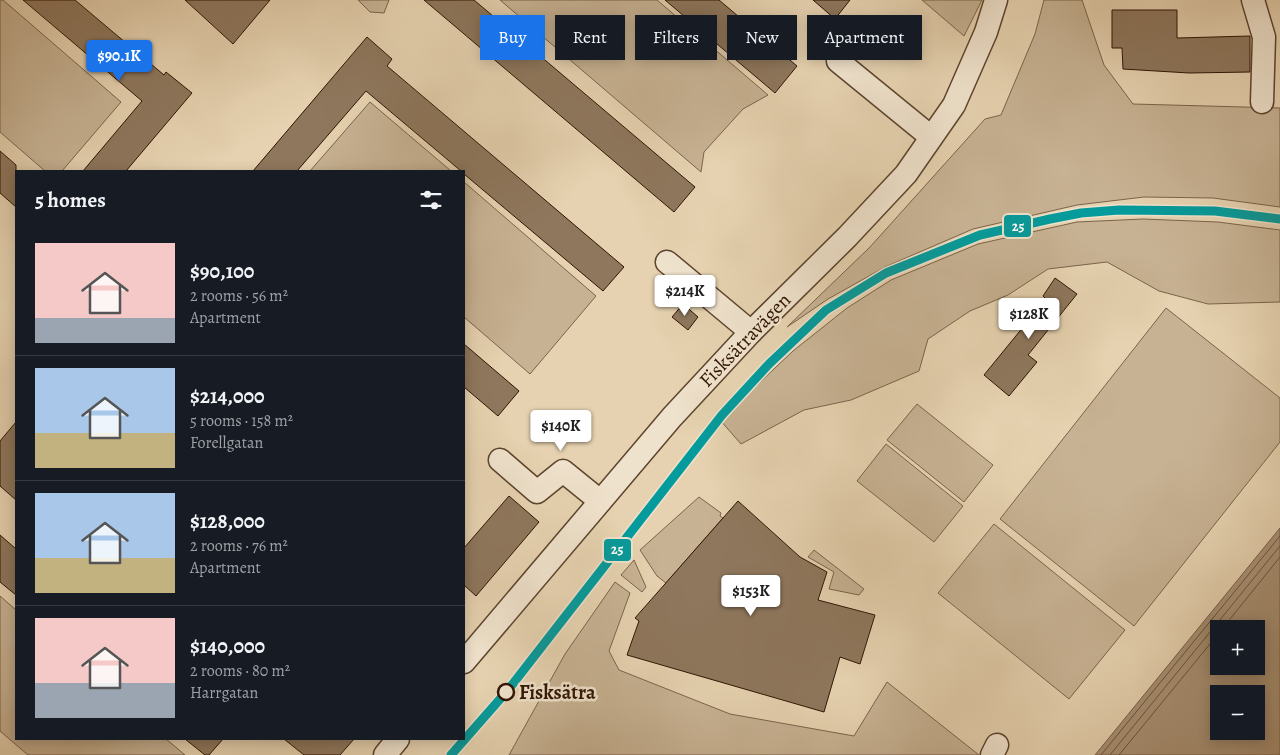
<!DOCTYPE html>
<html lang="en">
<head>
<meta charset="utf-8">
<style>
	:root { --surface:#171b24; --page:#20242c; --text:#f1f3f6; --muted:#9ea1a6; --line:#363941; --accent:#1a73e8 }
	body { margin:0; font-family:Alegreya,serif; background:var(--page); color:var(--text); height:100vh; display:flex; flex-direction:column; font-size:19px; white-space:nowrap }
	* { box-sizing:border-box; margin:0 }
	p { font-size:16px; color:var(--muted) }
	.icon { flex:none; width:28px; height:28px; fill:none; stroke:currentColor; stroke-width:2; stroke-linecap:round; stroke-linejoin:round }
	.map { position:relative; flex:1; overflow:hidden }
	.side { position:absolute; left:15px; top:170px; width:450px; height:570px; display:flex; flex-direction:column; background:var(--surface); border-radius:0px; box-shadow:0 2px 12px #0003 }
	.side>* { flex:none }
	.guide { position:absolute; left:480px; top:15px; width:475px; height:45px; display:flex; gap:10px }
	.controls { position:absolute; left:1210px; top:620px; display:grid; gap:10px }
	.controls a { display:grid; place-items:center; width:55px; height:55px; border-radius:0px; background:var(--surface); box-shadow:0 2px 12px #0003; font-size:25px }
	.price { position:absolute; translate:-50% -42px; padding:0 11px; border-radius:5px; background:#fff; color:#222; font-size:16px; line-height:32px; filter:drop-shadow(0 1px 2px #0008) }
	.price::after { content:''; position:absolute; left:50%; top:30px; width:15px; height:11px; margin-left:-8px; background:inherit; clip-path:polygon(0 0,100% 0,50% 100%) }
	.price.active { background:var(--accent); color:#fff }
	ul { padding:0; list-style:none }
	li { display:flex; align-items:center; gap:15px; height:125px; padding:0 20px }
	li+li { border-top:1px solid var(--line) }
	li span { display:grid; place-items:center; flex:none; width:140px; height:100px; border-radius:0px; color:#555 }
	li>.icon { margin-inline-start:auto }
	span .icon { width:60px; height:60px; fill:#fffc; stroke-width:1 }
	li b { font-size:21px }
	h2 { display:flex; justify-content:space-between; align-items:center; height:60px; padding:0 20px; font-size:21px }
	.pill { padding:0 18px; border-radius:0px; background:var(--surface); box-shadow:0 2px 12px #0003; font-size:18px; line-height:45px }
	.pill.active { background:var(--accent); color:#fff }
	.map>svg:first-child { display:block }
	.green { fill:#c7b293; stroke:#7b634b }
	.water { fill:#a89175; stroke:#785f47; fill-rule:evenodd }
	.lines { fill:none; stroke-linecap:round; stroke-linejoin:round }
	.shore { stroke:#6c523c; stroke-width:1 }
	.building { fill:#8e775d; stroke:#2f1403 }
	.minor-casing { stroke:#5d442e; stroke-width:25 }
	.minor { stroke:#efe2cc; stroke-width:22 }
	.rail-1-casing { stroke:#efe2cc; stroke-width:12 }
	.rail-1 { stroke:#059b9c; stroke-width:9 }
	.stop-dot { fill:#efe2cc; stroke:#2f1403; stroke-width:2.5 }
	.labels { text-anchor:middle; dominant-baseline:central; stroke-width:5; stroke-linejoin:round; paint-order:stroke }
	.street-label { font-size:20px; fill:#2f1403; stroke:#efe2cc }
	.stop-label { font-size:20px; font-weight:bold; fill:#2f1403; stroke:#efe2cc; text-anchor:start }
	.line-badge { stroke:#efe2cc; stroke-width:2 }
	.badge-label { font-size:14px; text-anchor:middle; font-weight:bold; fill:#fff }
</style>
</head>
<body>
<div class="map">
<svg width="1280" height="755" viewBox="0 0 1280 755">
	<rect width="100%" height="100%" fill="#e6d2b0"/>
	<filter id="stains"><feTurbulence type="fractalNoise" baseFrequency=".004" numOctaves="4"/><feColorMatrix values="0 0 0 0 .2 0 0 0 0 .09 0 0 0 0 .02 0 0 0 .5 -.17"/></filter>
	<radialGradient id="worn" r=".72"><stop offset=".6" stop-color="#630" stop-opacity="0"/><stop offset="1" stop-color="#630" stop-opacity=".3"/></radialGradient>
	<g class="green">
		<path d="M0,0H3L121,102L62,171H45L0,132Z"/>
		<path d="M358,0H389L384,13L370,12Z"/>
		<path d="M500,0H657L768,95L743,109L704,152L701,172Z"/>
		<path d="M922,0H982L964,36Z"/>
		<path d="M1044,0H1082L1104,65L1133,104L1280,108V207L1213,198L1144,197L1077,205L973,229L885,267L828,299L787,327L870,247L985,119L1001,115L1035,34Z"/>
		<path d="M370,102L451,171H310Z"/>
		<path d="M464,182L596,296L530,374L464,317Z"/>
		<path d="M1143,219L1218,222L1280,230V302L1208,304L1159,291L1107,262L1048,269L1008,295L970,311L928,339L919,371L851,400L804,410L741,444L720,420L793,351L847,308L891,280L978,244L1077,222Z"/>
		<path d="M1166,308L1280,398V442L1134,626L1000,519Z"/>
		<path d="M917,404L993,465L964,502L887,440Z"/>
		<path d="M886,444L963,506L934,542L857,481Z"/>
		<path d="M699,497L721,513L720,516L723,518L666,583L657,576L640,550Z"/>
		<path d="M994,524L1125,630L1069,699L938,593Z"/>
		<path d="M814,550L864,589L859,595L829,589L834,572L808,557Z"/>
		<path d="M634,560L646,587L642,592L621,575Z"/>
		<path d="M615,582L630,593L609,651L619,670L730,714L854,736L887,682L979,755H509L565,654Z"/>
		<path d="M0,596L16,610V739H166L185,755H28L0,731Z"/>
	</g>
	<path class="water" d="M1280,528V755H1095ZM1219,629H1256V666H1219ZM1219,694H1256V731H1219Z"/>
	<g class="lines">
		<g class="shore">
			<path d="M1222,629L1280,557"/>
			<path d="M1101,755L1280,536"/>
			<path d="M1110,755L1280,546"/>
			<path d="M1119,755L1219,633"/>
		</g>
	</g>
	<g class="building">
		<path d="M23,0H75L164,75L166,72L192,93L126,171H83L142,101Z"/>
		<path d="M185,0H270L233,44Z"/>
		<path d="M424,0H474L695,187L674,212Z"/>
		<path d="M665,0H719L797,66L775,93Z"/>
		<path d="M813,0H850L835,19Z"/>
		<path d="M1112,10H1177V38L1250,36V72L1189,73L1123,69L1122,48H1112Z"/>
		<path d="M367,37L392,59L387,66L624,267L603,291L464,174V171H461L366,91L297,171H253Z"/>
		<path d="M0,151L16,165V207L0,193Z"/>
		<path d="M1055,278L1077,294L1028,355L1037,362L1009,396L984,375L1046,299L1043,296Z"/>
		<path d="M683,304L698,317L688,330L672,317Z"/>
		<path d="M464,344L519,391L498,416L464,387Z"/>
		<path d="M16,422V500L0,486V441Z"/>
		<path d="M509,496L539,522L476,596L464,585V548Z"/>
		<path d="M738,501L800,557L827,572L818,600L875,615L860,664L840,657L824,712L627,655L639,621L635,618Z"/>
		<path d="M0,535L16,549V595L0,582Z"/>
		<path d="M185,739H223L209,755H205Z"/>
		<path d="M284,739H354L340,755H304Z"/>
	</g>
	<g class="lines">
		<defs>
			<g id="minor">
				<path d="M1253,0L1264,37L1262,102"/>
				<path d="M838,61L931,137"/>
				<path d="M667,262L751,332"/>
				<path d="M500,460L537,492L563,471L600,501"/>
				<path d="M464,662L672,417L751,332L847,237L906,174L954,105L986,32L996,0"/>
				<path d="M385,755L398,739"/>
				<path d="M992,755L997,745"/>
			</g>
		</defs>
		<use href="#minor" class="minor-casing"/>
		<use href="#minor" class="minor"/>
		<defs>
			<path id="rail-1" d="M451,755L508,690L722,415L769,364L826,310L886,273L980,235L1050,219L1081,213L1119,210L1215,211L1280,219"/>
		</defs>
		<use href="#rail-1" class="rail-1-casing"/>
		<use href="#rail-1" class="rail-1"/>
	</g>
	<circle class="stop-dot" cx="506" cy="692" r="8"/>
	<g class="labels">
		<g class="street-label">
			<text transform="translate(745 340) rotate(-46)">Fisksätravägen</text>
		</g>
		<g class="stop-label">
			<text x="519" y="692">Fisksätra</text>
		</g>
	</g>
	<g class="line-badge">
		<rect x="1003" y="214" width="29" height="24" rx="5" fill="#059b9c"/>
		<rect x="603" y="538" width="29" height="24" rx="5" fill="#059b9c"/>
	</g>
	<g class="badge-label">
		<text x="1018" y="231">25</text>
		<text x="617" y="554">25</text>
	</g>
	<rect width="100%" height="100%" filter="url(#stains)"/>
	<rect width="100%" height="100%" fill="url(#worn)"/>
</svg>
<div class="controls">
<a>+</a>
<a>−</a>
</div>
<b class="price active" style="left:119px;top:82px">$90.1K</b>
<b class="price" style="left:685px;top:317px">$214K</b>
<b class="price" style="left:1029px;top:340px">$128K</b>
<b class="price" style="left:561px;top:452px">$140K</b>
<b class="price" style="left:751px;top:617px">$153K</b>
<div class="guide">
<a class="pill active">Buy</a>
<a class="pill">Rent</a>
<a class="pill">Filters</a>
<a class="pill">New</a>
<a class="pill">Apartment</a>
</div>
<section class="side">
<h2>5 homes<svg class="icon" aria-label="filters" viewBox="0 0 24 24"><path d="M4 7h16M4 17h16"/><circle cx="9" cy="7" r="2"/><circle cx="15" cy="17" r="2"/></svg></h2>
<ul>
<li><span style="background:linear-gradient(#f6c9c9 75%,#9aa5b1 0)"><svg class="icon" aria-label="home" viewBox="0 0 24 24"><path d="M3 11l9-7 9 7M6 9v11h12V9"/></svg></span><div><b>$90,100</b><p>2 rooms · 56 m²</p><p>Apartment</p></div></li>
<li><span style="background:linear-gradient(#a9c7e8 65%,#c2b280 0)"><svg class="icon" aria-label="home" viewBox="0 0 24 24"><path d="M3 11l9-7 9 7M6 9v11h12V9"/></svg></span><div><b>$214,000</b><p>5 rooms · 158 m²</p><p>Forellgatan</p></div></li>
<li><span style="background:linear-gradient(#a9c7e8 65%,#c2b280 0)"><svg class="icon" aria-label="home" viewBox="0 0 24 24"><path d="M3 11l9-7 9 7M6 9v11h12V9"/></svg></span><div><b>$128,000</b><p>2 rooms · 76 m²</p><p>Apartment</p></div></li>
<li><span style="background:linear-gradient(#f6c9c9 65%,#9aa5b1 0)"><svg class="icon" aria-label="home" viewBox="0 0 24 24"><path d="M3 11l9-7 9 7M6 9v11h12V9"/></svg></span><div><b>$140,000</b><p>2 rooms · 80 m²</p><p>Harrgatan</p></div></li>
</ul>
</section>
</div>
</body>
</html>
